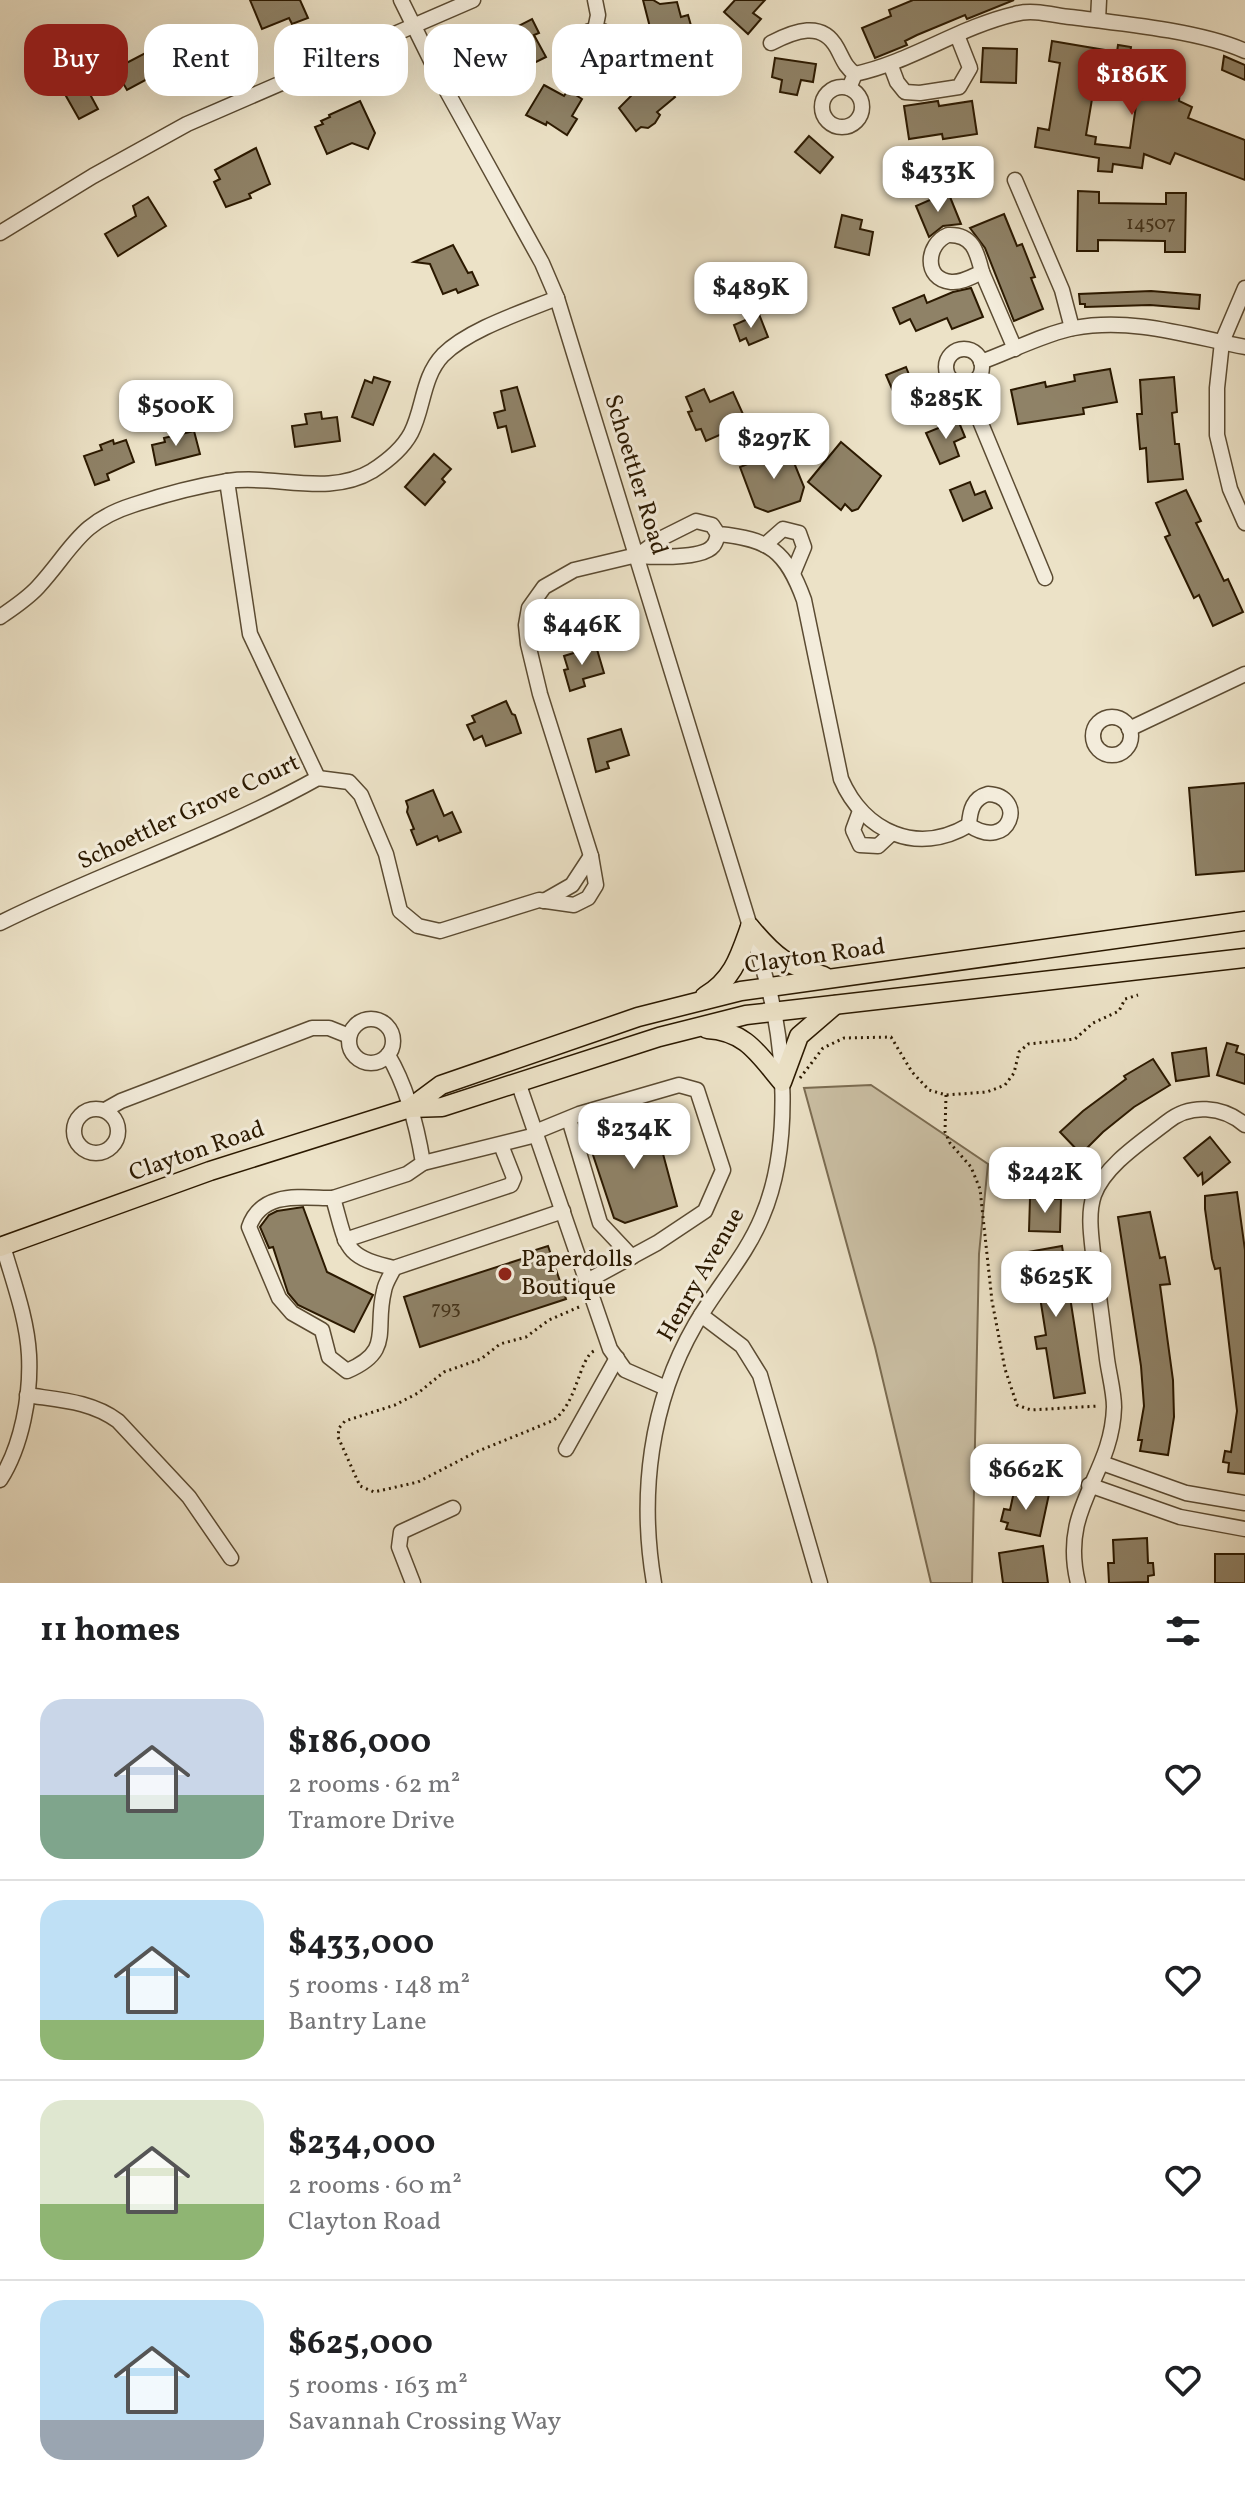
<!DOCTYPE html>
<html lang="en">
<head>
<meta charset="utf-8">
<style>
	:root { --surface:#fff; --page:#f2f2f2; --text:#202124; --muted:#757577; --line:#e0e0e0; --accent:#8f2418 }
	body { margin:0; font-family:Vollkorn,serif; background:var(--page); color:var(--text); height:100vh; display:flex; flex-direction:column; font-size:30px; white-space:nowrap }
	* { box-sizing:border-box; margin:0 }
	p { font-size:26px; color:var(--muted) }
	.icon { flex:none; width:44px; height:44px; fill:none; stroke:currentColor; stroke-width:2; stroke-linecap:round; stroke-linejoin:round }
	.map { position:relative; height:1583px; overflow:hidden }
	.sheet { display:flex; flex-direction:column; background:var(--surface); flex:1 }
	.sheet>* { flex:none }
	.guide { position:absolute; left:24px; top:24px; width:800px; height:72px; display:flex; gap:16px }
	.price { position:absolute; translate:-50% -68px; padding:0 18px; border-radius:16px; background:#fff; color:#222; font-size:26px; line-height:52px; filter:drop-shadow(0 2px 4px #0008) }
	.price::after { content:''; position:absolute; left:50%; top:48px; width:24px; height:18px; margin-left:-12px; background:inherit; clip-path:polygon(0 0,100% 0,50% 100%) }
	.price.active { background:var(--accent); color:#fff }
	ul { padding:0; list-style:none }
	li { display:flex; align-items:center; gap:24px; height:200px; padding:0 40px }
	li+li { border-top:2px solid var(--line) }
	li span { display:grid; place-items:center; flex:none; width:224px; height:160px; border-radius:24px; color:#555 }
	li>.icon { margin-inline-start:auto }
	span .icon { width:96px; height:96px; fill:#fffc; stroke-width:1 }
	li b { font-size:34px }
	h2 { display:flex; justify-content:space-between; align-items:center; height:96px; padding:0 40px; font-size:34px }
	.tag { padding:0 28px; border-radius:24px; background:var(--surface); box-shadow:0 8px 32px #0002; font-size:28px; line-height:72px }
	.tag.active { background:var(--accent); color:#fff }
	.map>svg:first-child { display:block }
	.green { fill:#cbc0a5; stroke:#7b6c52; stroke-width:2 }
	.building { fill:#8f8267; stroke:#2b1900; stroke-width:2 }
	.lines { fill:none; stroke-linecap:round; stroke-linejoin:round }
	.minor-casing { stroke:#5b4b32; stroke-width:17 }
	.major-casing { stroke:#2b1900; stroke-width:21 }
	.path { stroke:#2b1900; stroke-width:3; stroke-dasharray:2 4; stroke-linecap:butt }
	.minor { stroke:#f3ecdb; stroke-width:14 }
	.major { stroke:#ece2c7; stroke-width:18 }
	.poi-dot { fill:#8f2418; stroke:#f3ecdb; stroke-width:3 }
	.labels { text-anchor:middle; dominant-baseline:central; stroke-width:6; stroke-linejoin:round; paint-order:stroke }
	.number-label { font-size:20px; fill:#44331a }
	.street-label { font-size:24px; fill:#2b1900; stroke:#f3ecdb }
	.poi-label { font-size:24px; fill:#2b1900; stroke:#f3ecdb; text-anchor:start }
</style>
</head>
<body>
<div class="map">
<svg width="1245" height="1583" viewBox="0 0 1245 1583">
	<rect width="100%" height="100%" fill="#ece2c7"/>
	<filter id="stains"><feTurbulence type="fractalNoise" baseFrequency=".0025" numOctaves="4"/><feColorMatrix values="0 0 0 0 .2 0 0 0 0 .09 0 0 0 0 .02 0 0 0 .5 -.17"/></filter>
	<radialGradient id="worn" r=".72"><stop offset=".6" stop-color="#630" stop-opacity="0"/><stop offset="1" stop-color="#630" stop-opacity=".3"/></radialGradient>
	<path class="green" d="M871,1085L988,1164L979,1254L972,1583H931L875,1347L804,1088Z"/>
	<g class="building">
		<path d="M250,0H300L308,18L292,24L289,18L262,29Z"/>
		<path d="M643,0H653L660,4L677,2L681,17L688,15L692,29L685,31L688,44L656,51Z"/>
		<path d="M735,0H765L753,13L761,19L748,34L724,12Z"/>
		<path d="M913,0H1014L967,19L965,15L917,35L905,41L907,45L875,58L862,28L891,16L889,10Z"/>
		<path d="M532,19L539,33L534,35L546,57L518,71L501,35Z"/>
		<path d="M1052,41L1117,52L1118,45L1131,47L1127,74L1097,69L1086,135L1096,137L1095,144L1130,148L1140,77L1154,79V75L1181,77L1179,101L1192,107L1188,118L1245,140V180L1175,153L1170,164L1144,154L1142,168L1113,164L1112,172L1098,171L1099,158L1035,147L1038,128L1049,130L1060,63L1049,61Z"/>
		<path d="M983,48L1017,49L1016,83L981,82Z"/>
		<path d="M153,49L164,70L127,90L115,69Z"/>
		<path d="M1224,56L1245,65V80L1222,70Z"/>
		<path d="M775,58L816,64L813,82L801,80L797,95L780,92L782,80L772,77Z"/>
		<path d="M649,74L653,79L658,75L675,97L657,112L660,115L655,123L648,128L641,127L636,131L619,108L631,96L629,88Z"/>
		<path d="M85,85L98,109L79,119L66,96Z"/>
		<path d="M544,85L564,96L568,90L582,99L572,116L577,119L567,135L547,122L546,125L526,115Z"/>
		<path d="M360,101L375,133L368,149L352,143L327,154L315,127L323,124L321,121L330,117L329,115Z"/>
		<path d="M938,101L939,106L972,101L977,134L943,139L942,134L909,139L904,106Z"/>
		<path d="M809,136L833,157L820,173L795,152Z"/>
		<path d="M256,148L270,184L249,194L251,198L226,207L214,182L220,179L215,170Z"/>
		<path d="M1078,191L1099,192V203L1166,204V193H1186L1185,252H1165V241L1098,240V251H1077Z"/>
		<path d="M948,192L961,224L943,226L929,237L916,206Z"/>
		<path d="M148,197L166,226L118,256L105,234L136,216L133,206Z"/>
		<path d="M1004,214L1017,246L1022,244L1035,277L1031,278L1043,309L1014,321L985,248L970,228Z"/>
		<path d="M842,215L862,220L860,229L873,232L869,255L835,247Z"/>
		<path d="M453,245L468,273L472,272L478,285L458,293L456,289L443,294L430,264L414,262Z"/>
		<path d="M971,288L983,317L952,329L947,318L916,331L910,319L900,324L893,308L924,295L927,303L953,292Z"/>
		<path d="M1151,291L1200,295L1199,309L1150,305L1085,307V304H1080L1079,294Z"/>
		<path d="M759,314L768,337L749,345L746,338L740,341L734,325Z"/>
		<path d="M906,367L918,397L899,405L886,375Z"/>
		<path d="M1110,369L1117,402L1083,408L1084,414L1018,424L1011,390L1045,382L1046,387L1075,381L1074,375Z"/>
		<path d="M374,377L390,382L373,425L352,417L365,380L372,383Z"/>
		<path d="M1174,377L1177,412L1172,413L1175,444H1179L1183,479L1148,482L1146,448L1140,449L1137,414H1142L1140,380Z"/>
		<path d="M517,387L535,446L512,452L506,426L498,428L494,413L505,410L501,391Z"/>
		<path d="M704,389L710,402L733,392L747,423L706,441L701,429L696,430L688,412L692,411L686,397Z"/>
		<path d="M321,412L322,419L337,417L340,441L295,447L292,426L307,424L305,414Z"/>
		<path d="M958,420L965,437L954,442L959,456L940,464L926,433Z"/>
		<path d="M194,431L200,454L156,465L152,445L165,442L164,438Z"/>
		<path d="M113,440L114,444L126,440L134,462L107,474L109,480L95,485L84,456L102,450L100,445Z"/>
		<path d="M841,442L881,476L858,509L852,511L845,504L841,510L808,482Z"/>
		<path d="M788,448L804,487L800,501L768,512L755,507L740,467Z"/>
		<path d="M434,454L451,469L442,479L445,482L425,505L405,487Z"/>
		<path d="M970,482L975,495L985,491L992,508L963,521L950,490Z"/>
		<path d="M1186,490L1201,521L1196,523L1203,537L1224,581L1228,579L1243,612L1213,626L1199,595L1194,598L1165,537L1170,535L1156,503Z"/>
		<path d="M596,646L604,673L583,679L585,686L570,691L564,670L568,669L564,656Z"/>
		<path d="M506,701L512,714L515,715L521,733L486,746L482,736L474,740L467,725L475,722L472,716Z"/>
		<path d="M621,729L629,755L607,762L609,768L596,772L588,739Z"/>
		<path d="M1245,783V871L1196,875L1189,788Z"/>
		<path d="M433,790L444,816L452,812L461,832L439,841L437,836L417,845L411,830L414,829L407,812L408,807L406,801Z"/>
		<path d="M1227,1043L1238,1046L1236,1052L1245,1055V1084L1217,1075Z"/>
		<path d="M1206,1048L1209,1076L1176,1081L1172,1053Z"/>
		<path d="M1153,1059L1170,1085L1134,1107L1103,1132L1081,1154L1060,1132L1083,1111L1126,1079L1124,1076Z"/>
		<path d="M641,1118L655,1124L677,1206L625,1223L614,1218L588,1140L609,1134L608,1130Z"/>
		<path d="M1210,1137L1230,1162L1203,1184L1202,1173L1198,1176L1184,1158Z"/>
		<path d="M1051,1150L1075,1161L1062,1191L1037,1180Z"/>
		<path d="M1237,1192L1245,1250V1474L1228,1472L1229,1463L1223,1462L1225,1451L1231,1452L1237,1411L1220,1268L1215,1269L1212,1259L1205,1209V1196Z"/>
		<path d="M1030,1198L1061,1199L1060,1232L1029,1231Z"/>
		<path d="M303,1207L327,1272L373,1295L354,1332L298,1305L288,1293L273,1247L269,1248L260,1227L269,1215L277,1211Z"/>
		<path d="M1150,1212L1160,1258L1165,1257L1170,1284L1160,1285L1173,1380L1174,1417L1168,1455L1140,1451L1142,1440H1138L1144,1406L1141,1366L1118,1217Z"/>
		<path d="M548,1246L566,1299L420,1347L404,1297L534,1255L532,1251Z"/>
		<path d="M1062,1246L1085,1393L1054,1398L1046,1348L1037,1349L1035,1337L1046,1335L1037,1278L1019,1281L1017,1270L1022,1269V1253Z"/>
		<path d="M1015,1487L1049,1494L1040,1536L1006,1529L1008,1523L1001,1521L1004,1509L1010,1510Z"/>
		<path d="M1147,1538L1148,1563H1153L1154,1575L1148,1576V1582L1109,1583L1108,1563H1114L1113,1540Z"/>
		<path d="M1043,1546L1048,1583H1003L999,1553Z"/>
		<rect x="1215" y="1554" width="30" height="29"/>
	</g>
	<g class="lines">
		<defs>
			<g id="minor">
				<path d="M401,0L439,77L542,263L557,298L764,972C786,1043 792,1147 762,1217C746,1256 716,1288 695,1325C650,1403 639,1495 654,1583"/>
				<path d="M595,0L598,15L595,30"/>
				<path d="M1098,20L1099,0"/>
				<circle cx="596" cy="49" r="19"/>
				<path d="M771,43C794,31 822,20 837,48C843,59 845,67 855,74"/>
				<path d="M891,66L897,82L905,92L920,93L959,87L970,68L957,35"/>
				<circle cx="842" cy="107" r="20"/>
				<path d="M849,88L855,74C911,62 959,27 1015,14C1032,9 1053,15 1070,17C1119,23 1201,31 1245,51"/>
				<path d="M1015,180L1062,290L1072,328"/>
				<path d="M0,233L93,176L187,124L473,0"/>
				<path d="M948,235C973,234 977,252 982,272C973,276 962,283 951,282C923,279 926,244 948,235Z"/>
				<path d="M982,272L1015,349"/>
				<path d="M1245,288L1222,342L1217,388V435L1230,489L1245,523"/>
				<circle cx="964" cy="367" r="18"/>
				<path d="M981,362C1009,352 1046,333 1074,328C1132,317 1189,336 1245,347"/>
				<path d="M965,385L1045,578"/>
				<path d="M227,481L250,634L318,778"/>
				<path d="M765,545L783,529L799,533L804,547L794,571"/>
				<path d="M637,556L662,538L696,521L712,525L718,534C770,539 786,551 804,600L841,779C864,832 917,856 969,825"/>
				<path d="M637,556C653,557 703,559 713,546C716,543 717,538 718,534"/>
				<path d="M0,617C13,608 27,599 38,587C72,550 79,522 133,505C163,495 197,486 228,481C274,474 329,497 372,471C386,462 403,448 411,433C424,408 422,377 443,355C469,329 523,312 557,298"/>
				<circle cx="1112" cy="736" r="19"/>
				<path d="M1129,729L1245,674"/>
				<path d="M988,794C1028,796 1010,853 969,825C970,810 973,798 988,794Z"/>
				<path d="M860,811L853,830L860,845L878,846L892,833"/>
				<path d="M544,901L572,885L591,856"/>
				<path d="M0,923C104,871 216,835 318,778L349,782L361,795L386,854L400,911L418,926L440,931L539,900L574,905L588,898L596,885L591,856L540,694L528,644L526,625L529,608L544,587L574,570L637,555"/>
				<circle cx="371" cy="1041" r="22"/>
				<path d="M388,1055C407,1087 417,1126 423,1163L407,1174L333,1198C347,1245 342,1257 394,1268L563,1211"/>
				<path d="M518,1082L610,1349L625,1370L666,1388"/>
				<circle cx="96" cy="1131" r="22"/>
				<path d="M105,1110L121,1101L312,1028H329L349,1036"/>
				<path d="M569,1119L600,1223L632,1257"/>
				<path d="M535,1132L579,1114L679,1085L697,1090L723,1170L705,1211L657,1243L587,1281"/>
				<path d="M423,1163L536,1135"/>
				<path d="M333,1198C302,1198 262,1190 249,1227L279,1298L292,1313L322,1330L329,1357L347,1371C394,1351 374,1330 384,1291C385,1283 391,1275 394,1268"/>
				<path d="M345,1240L511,1185L514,1178L501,1145"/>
				<path d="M701,1315L742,1346L760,1375L820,1583"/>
				<path d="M27,1395C59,1400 91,1401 118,1421L189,1497L231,1558"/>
				<path d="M566,1449L617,1358"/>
				<path d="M1102,1463L1186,1493L1245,1503"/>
				<path d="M0,1480C22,1446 31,1395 29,1355C27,1318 13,1281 3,1246"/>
				<path d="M1089,1485L1180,1517L1245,1529"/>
				<path d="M413,1583L399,1547L401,1532L453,1508"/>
				<path d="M1078,1583C1059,1506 1112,1477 1114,1407C1114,1392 1109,1374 1107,1359C1103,1326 1099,1294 1094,1262C1092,1241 1087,1215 1094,1195C1105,1165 1143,1141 1167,1122C1190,1103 1223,1106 1245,1125"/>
			</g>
			<g id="major">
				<path d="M750,927C777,959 785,964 824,976"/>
				<path d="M705,996C733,980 740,955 750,927"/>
				<path d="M707,1029C746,1031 759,1055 782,1082L799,1036L835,1005"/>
				<path d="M410,1108L441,1085L638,1017L741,991L1245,921"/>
				<path d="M0,1247L210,1171L410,1108L442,1107L659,1037L746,1015L1245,958"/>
			</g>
		</defs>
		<use href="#minor" class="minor-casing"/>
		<use href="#major" class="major-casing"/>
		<g class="path">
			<path d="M800,1078L823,1048L844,1038L891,1037L912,1072L929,1090L946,1095L987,1092L1005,1085L1014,1073L1019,1052L1028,1044L1075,1039L1093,1023L1119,1011L1125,999L1138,995"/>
			<path d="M946,1095L945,1132L950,1143L971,1167L980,1189L992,1301L1005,1369L1017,1405L1031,1410L1098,1406"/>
			<path d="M579,1307L549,1320L526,1337L500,1344L481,1359L444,1372L418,1393L395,1405L345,1421L339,1428L338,1437L360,1486L374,1492L418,1482L476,1452L552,1421C577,1406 579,1358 594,1351"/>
		</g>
		<use href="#minor" class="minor"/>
		<use href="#major" class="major"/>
	</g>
	<circle class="poi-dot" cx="505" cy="1274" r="8"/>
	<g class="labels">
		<g class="number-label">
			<text x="1151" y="224">14507</text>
			<text x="446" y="1309">793</text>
		</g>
		<g class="street-label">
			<text transform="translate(635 475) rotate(73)">Schoettler Road</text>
			<text transform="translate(189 813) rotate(-25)">Schoettler Grove Court</text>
			<text transform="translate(815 957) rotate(-8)">Clayton Road</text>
			<text transform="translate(197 1152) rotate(-19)">Clayton Road</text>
			<text transform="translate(702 1275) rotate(-60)">Henry Avenue</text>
		</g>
		<g class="poi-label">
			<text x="521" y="1260">Paperdolls<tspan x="521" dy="28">Boutique</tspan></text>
		</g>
	</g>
	<rect width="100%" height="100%" filter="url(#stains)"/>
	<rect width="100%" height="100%" fill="url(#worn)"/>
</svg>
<b class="price active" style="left:1132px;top:117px">$186K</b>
<b class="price" style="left:938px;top:214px">$433K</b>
<b class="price" style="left:751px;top:330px">$489K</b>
<b class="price" style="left:946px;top:441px">$285K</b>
<b class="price" style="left:176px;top:448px">$500K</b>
<b class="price" style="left:774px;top:481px">$297K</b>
<b class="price" style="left:582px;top:667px">$446K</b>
<b class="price" style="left:634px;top:1171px">$234K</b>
<b class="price" style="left:1045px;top:1215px">$242K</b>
<b class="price" style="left:1056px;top:1319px">$625K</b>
<b class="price" style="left:1026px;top:1512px">$662K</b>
<div class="guide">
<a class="tag active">Buy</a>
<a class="tag">Rent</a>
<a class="tag">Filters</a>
<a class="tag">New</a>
<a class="tag">Apartment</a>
</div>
</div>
<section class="sheet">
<h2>11 homes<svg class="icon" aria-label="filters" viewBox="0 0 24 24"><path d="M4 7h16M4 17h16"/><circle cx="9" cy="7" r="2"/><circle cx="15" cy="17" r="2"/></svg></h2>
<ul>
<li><span style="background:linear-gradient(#c9d6e8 60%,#7fa58c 0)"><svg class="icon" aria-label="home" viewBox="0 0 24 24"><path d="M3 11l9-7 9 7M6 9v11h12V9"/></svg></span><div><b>$186,000</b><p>2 rooms · 62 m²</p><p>Tramore Drive</p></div><svg class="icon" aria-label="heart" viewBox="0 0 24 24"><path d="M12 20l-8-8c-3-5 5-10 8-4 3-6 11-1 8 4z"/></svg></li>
<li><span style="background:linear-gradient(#bfe0f5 75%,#8fb573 0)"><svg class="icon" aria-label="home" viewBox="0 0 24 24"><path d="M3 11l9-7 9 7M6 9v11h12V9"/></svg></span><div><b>$433,000</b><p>5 rooms · 148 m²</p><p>Bantry Lane</p></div><svg class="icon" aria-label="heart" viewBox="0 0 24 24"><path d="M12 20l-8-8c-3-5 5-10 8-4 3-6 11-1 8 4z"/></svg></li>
<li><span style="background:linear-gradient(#dfe7d0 65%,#8fb573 0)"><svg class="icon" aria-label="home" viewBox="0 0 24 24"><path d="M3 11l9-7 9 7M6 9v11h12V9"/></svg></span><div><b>$234,000</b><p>2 rooms · 60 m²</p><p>Clayton Road</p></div><svg class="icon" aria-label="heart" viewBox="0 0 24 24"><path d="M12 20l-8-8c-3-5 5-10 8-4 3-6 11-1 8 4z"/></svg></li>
<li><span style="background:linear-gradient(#bfe0f5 75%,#9aa5b1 0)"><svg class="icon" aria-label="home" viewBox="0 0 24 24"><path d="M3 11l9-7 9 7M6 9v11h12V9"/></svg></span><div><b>$625,000</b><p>5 rooms · 163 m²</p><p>Savannah Crossing Way</p></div><svg class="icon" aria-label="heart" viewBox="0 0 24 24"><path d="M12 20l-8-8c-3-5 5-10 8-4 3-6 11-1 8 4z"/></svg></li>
</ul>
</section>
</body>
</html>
